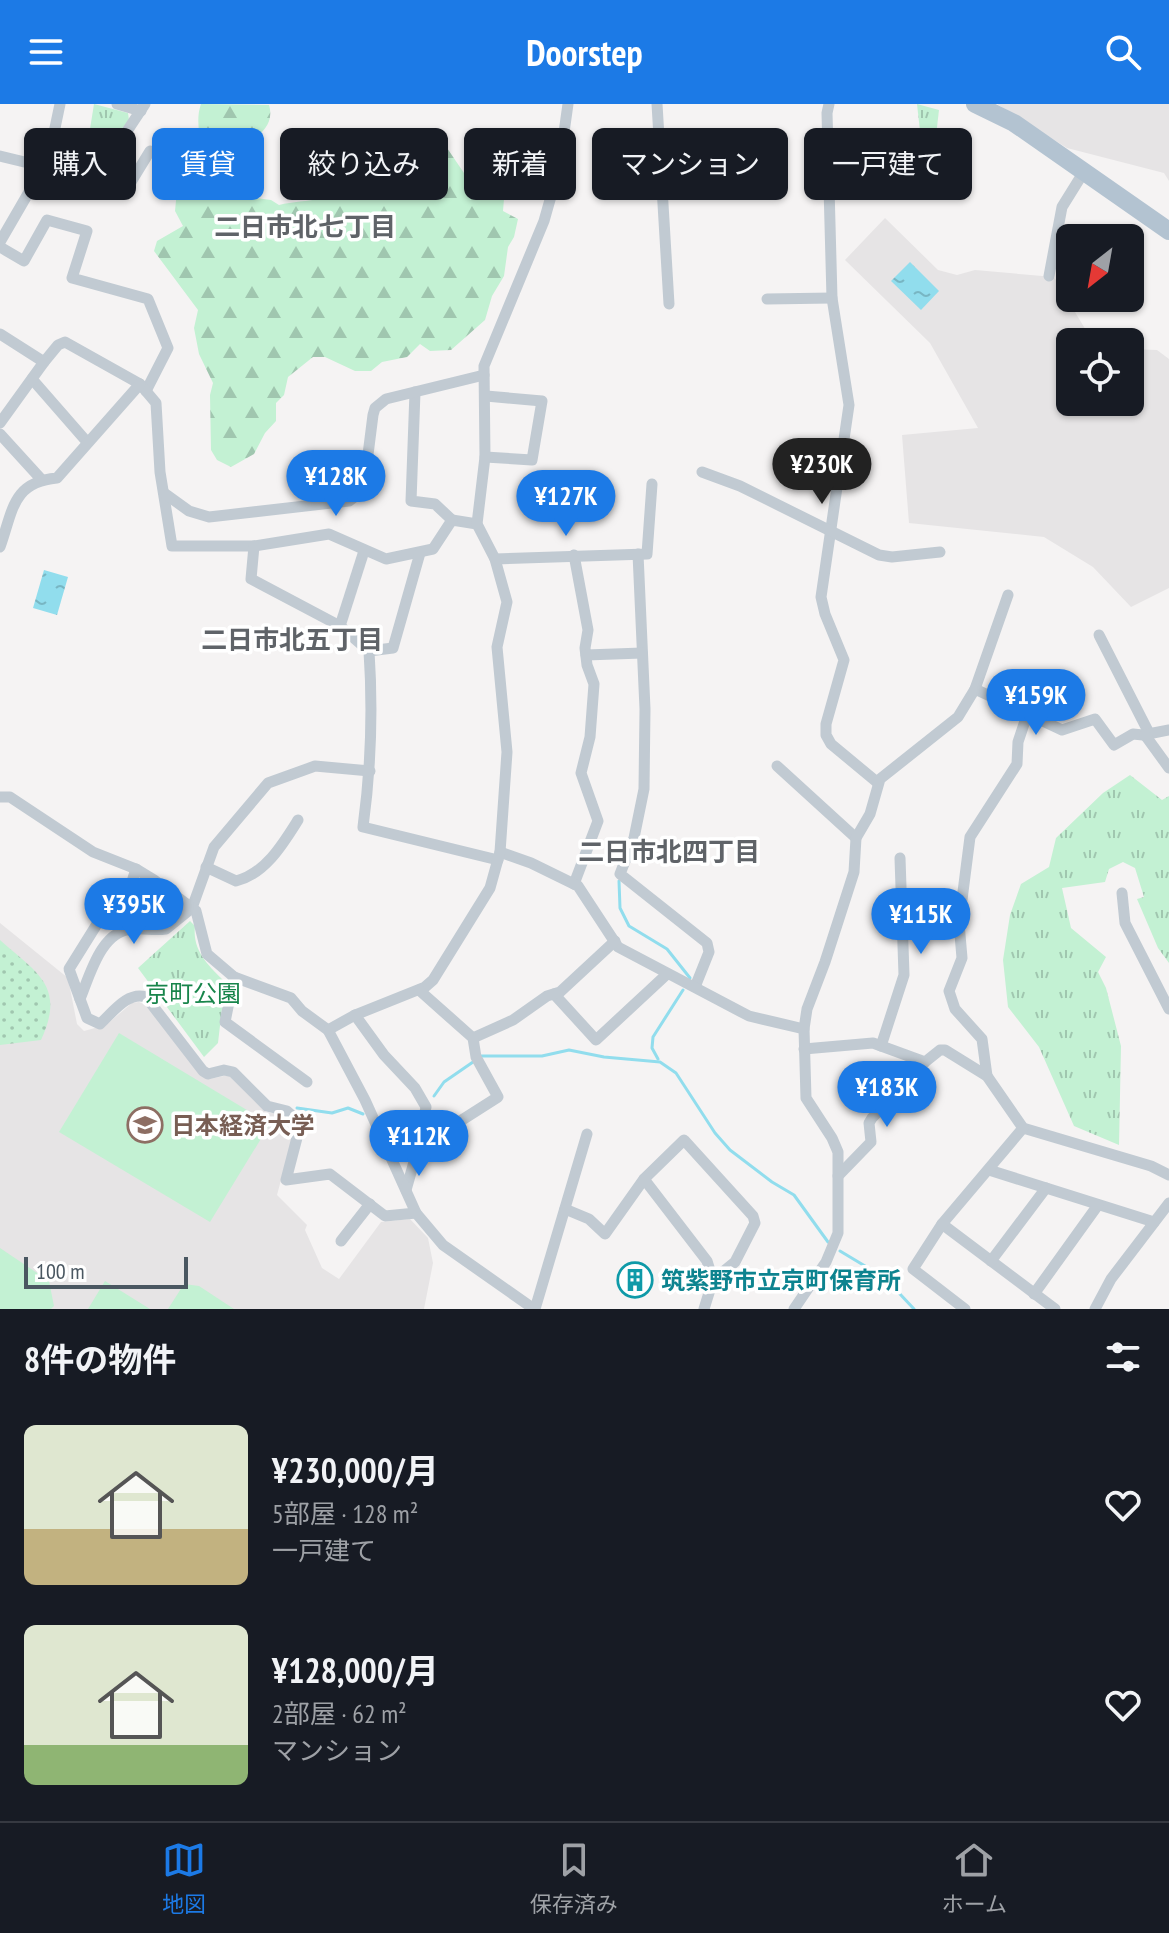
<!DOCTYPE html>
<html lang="ja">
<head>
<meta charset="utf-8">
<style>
	:root { --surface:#171b24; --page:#242831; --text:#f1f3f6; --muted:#9ea1a6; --line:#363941; --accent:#1c7ae6 }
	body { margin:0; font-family:"PT Sans Narrow","Noto Sans JP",sans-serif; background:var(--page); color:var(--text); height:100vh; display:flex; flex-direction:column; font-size:30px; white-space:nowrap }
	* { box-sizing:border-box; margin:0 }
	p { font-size:26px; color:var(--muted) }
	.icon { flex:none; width:44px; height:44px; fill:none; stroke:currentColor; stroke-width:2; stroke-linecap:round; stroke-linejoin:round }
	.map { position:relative; height:1205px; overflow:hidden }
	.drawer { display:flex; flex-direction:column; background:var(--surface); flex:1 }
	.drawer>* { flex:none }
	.hud { position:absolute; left:24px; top:24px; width:1122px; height:72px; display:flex; gap:16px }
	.needle { width:52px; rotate:211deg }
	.buttons { position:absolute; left:1056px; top:120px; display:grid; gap:16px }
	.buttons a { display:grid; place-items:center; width:88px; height:88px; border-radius:12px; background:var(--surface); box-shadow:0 2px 6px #0004; font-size:40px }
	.scale { position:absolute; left:24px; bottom:20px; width:164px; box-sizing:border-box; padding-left:8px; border:4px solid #4a5761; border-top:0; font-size:22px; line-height:28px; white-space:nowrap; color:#4a5761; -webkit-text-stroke:6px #fff; paint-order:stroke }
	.price { position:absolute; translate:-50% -68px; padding:0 18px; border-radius:28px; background:var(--accent); color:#fff; font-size:26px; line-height:52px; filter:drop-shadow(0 2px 4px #0008) }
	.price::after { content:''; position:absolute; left:50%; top:48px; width:24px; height:18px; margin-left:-12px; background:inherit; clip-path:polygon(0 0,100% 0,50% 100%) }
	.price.current { background:#222; color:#fff }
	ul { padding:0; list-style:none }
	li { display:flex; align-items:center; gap:24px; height:200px; padding:0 24px }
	li span { display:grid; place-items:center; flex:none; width:224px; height:160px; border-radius:12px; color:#555 }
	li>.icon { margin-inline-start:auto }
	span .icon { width:96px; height:96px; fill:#fffc; stroke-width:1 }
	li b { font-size:34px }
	h2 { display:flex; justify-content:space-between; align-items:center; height:96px; padding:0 24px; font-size:34px }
	.chip { padding:0 28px; border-radius:12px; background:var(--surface); box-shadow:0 2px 6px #0004; font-size:28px; line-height:72px }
	.chip.current { background:var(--accent); color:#fff }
	header { display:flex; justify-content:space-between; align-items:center; height:104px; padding:0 24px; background:var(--accent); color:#fff; font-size:36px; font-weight:700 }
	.tab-bar { display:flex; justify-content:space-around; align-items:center; height:112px; border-top:2px solid var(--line); background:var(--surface); font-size:22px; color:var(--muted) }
	.tab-bar a { display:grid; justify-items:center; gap:4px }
	.tab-bar .current { color:var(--accent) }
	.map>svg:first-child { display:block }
	.education { fill:#e6e4e5 }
	.grass { fill:#c3f1d3 }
	.forest { fill:url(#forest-firs) }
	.park { fill:url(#park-tufts) }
	.garden { fill:url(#garden-dots) }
	.water { fill:url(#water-ripples) }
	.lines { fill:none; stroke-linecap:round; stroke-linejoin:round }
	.stream { stroke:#91dded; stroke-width:3 }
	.street { stroke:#c1cad2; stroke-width:11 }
	.primary { stroke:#b3c3d1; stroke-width:18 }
	.labels { text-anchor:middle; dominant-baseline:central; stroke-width:7; stroke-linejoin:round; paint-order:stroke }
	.park-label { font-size:24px; fill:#18854b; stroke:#fff }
	.education-label { font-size:24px; font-weight:bold; fill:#785e54; stroke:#fff; text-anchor:start }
	.culture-label { font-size:24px; font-weight:bold; fill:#0d838f; stroke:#fff; text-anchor:start }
	.neighbourhood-label { font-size:26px; font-weight:bold; fill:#5f6368; stroke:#fff }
</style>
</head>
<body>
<header><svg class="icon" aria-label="menu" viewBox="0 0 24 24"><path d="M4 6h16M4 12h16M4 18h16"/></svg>Doorstep<svg class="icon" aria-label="search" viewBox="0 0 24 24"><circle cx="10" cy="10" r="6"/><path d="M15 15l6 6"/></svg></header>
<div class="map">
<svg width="1169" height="1205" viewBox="0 0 1169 1205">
	<defs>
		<pattern id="forest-firs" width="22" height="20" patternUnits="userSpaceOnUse" patternTransform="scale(2)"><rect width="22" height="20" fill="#c3f1d3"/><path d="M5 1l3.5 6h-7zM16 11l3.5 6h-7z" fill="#a0c6af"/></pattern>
		<pattern id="park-tufts" width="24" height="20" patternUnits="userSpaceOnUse" patternTransform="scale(2)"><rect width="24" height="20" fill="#c3f1d3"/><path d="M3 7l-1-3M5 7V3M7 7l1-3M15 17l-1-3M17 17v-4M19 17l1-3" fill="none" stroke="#a0c6af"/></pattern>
		<pattern id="garden-dots" width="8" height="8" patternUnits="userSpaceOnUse" patternTransform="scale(2)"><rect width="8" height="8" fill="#c3f1d3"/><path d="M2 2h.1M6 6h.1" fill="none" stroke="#a0c6af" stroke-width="1.8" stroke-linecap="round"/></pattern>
		<pattern id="water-ripples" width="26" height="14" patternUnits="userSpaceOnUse" patternTransform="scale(2)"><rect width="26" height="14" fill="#91dded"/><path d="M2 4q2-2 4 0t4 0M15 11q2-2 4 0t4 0" fill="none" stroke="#78b6c3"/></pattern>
	</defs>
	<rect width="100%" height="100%" fill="#f5f3f3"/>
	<g class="education">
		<path d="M997,0H1169V77L1164,69L1067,44Z"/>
		<path d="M885,114L938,166L957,171L975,166L1054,173L1093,238H1070V298H1130V245L1157,246L1169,255V484L1131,503L1093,463L1044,433L909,419L902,331L978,324L930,239L845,156Z"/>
		<path d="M0,819L68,874L77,920L84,927L106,921L132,899L139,898L146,901L210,975L228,971L236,974L266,1008L286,1011L293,1031L277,1091L307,1121L305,1126L322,1164L339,1175L381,1118L410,1115L428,1134L433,1159L424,1205H0Z"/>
	</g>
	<g class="grass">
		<path d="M119,929L270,1020L210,1118L59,1028Z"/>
		<path d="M0,1144L49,1177L54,1202L51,1205H0Z"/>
		<path d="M105,1177L150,1205H88Z"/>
		<path d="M184,1180L199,1182L234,1205H168Z"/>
	</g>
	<path class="forest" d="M201,0L269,1C277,28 246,35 236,55C233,61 232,69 231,75L241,92L271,96L279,101C306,94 339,100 356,75C365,63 370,48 378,35L389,31L445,41L466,72L478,78L488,70L500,76L505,83L503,107L518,115L514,133L508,143L504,172L492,192L485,216L451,246L430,247L420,240L407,253L382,258L371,267H355L325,253H313L288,273L284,291L276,299V317L265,329L254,350L231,363L217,356L211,346L210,291L213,279L199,250L194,224L198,206L154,147L157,137L183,122L175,107L177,86L201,61C203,40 194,19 201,0Z"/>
	<g class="park">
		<path d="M94,0L128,9L129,16L116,32L90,25Z"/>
		<path d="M917,0L939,6L935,40L921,36Z"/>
		<path d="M1130,671L1162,696L1169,692V859L1158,844L1137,795L1144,793L1135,764L1123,758L1109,765L1105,778L1062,784L1071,824L1106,853L1098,868L1106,884L1121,942L1119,1041L1074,1022L1039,943L1008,903L1003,856L1010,811L1021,780L1049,763L1056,734L1103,689Z"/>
		<path d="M190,817L195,822C192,847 209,862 225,878L218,939L204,953L138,864Z"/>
	</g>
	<path class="garden" d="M0,836C37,869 66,882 41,936L0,941Z"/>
	<g class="water">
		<path d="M910,158L939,187L921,206L891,177Z"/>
		<path d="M44,466L68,473L57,511L33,504Z"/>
	</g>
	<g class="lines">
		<g class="stream">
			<path d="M619,777L620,804L629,822L667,845L690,874"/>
			<path d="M478,952H542L569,946L604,953L660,958L676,969L715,1029L730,1046L772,1078L794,1091L828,1138"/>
			<path d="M658,955L652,944L653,933L683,886"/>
			<path d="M434,992L444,978L473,958"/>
			<path d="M297,1004L332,1009L348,1004L363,1010"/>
			<path d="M379,1018L416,1019"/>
			<path d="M840,1147L885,1174L914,1205"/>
		</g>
		<g class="street">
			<path d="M117,0L141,7"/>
			<path d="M657,0L669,200"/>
			<path d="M829,0L827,9L832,194L849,301L821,493L825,510L844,556L826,620V631L831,640L878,679"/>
			<path d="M0,52L128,83L150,47"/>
			<path d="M47,62L60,0"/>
			<path d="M96,74L145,0"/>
			<path d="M0,138L44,62"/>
			<path d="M0,143L24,157L47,116L87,127L72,174L148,195L168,244L146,287"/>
			<path d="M1049,172L1062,103L1085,66"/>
			<path d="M767,195L832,194"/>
			<path d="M0,230L44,258L58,241L65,238L140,280L156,299L160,368L172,442H254L329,430L386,455L433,445L452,416L477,420"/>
			<path d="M32,275L87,338"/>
			<path d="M415,288L411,397L435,400L452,416"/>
			<path d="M0,319L44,258"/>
			<path d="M0,330L41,375"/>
			<path d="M485,353L532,356L542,297L486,292"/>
			<path d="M702,368L740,382L879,451L892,453L940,448"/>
			<path d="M164,389L189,407L209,413L349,397L361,388L364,382L373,311L375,304L386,295L484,271"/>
			<path d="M254,442L251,475L340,522L369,547C373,607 371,664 363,723L498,756"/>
			<path d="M0,443C13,407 12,378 57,374L140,280"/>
			<path d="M638,450L645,605L644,685L634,734L620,770L707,839L709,848L695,883"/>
			<path d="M574,451L588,526L585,544L587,561L594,580L590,633L581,669L598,717L574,780"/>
			<path d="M495,455L647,450L652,380"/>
			<path d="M340,522L364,447"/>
			<path d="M1099,531L1149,629"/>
			<path d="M369,547L393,544L420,449"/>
			<path d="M586,551L642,549"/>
			<path d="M975,585L1062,626L1095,615L1114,641L1133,630L1143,631L1169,626"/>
			<path d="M1145,631L1169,664"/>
			<path d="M777,662L856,734"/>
			<path d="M370,667L315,662L268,679L214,743L192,804L166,825C154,827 144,824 133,825C101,826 90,871 80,895L87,914L100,920C113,908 128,887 146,893L203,967L208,970L224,966L233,968L267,1002L287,1007L296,1015L299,1026L286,1076L330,1070L385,1112L416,1109"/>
			<path d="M0,693H10L93,748L136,765L154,776L196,807L207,850L234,873L291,894L302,907L328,926L365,996L416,1109L443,1141L534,1205"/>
			<path d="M500,748L531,759L578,782L618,843L749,912L804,925"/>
			<path d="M206,763L236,777C265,770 283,740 298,716"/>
			<path d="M1122,789L1125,819L1169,905"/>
			<path d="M234,873L225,918L307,978"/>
			<path d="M554,890L596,936L666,871"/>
			<path d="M80,895L69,865L107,804L130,784L136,765"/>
			<path d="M355,911L384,951L415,984L426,1003L418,1044"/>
			<path d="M328,926L355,911L425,883L433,876L490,784L500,748L507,648L497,543L507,498L495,455L477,420L485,353L484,262L544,117L559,64L568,0"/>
			<path d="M473,934L513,916L547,892L560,888L615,837"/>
			<path d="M881,942L904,871L900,754"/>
			<path d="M804,945L873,939L925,958L940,946H945L987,972L1023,1024L1151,1062L1169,1071"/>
			<path d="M987,972L982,935L955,905L949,887L962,854L959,819L970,733L1017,660L1018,638L1027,611"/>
			<path d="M989,1066L1154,1118"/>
			<path d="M838,1072L871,1038L869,1019L872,1014L925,958"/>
			<path d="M644,1075L707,1157L713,1176"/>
			<path d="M406,1086L418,1044L498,993L476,953L473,934L419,886"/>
			<path d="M565,1105L589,1115L605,1130L644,1075L684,1036L753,1112L755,1119L735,1158L713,1176L704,1205"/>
			<path d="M942,1120L1055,1205"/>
			<path d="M341,1137L370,1100"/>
			<path d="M991,1157L1046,1084"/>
			<path d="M1034,1190L1098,1101"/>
			<path d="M535,1205L587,1030"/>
			<path d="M794,1205L826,1158L838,1129V1048L832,1034L806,994L804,925L807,905L825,858L854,768L856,734L870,710L880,675L958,613L975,585L1008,491"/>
			<path d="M965,1205L913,1165L942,1120L1023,1024"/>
			<path d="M1095,1205L1111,1175L1169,1099"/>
		</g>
		<path class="primary" d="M975,0L1014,19L1169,127"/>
	</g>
	<defs>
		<symbol id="university-ring" viewBox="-11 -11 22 22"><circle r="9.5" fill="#fff" stroke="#8d6e63" stroke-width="1.5"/><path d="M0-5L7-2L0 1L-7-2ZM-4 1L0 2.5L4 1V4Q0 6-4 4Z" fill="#8d6e63"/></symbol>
		<symbol id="building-ring" viewBox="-11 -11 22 22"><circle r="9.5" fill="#fff" stroke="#0f9aa8" stroke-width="1.5"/><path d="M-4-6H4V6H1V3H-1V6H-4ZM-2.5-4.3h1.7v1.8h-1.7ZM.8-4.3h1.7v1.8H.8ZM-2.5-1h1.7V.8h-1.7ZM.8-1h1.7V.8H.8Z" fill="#0f9aa8"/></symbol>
	</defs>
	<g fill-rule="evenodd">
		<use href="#university-ring" x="125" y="1001" width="40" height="40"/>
		<use href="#building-ring" x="615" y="1156" width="40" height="40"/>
	</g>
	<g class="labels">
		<g class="park-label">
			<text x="193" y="889">京町公園</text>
		</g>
		<g class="education-label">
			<text x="171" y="1021">日本経済大学</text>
		</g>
		<g class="culture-label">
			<text x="661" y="1176">筑紫野市立京町保育所</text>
		</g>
		<g class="neighbourhood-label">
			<text x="305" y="122">二日市北七丁目</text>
			<text x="292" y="535">二日市北五丁目</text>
			<text x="669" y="747">二日市北四丁目</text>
		</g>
	</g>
</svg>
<div class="buttons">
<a><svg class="needle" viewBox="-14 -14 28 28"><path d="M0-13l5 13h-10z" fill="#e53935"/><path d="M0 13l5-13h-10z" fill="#9ea1a6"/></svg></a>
<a><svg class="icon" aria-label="locate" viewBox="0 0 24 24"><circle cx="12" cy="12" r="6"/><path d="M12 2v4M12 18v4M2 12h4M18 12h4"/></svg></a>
</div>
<div class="scale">100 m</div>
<b class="price current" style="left:822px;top:402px">¥230K</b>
<b class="price" style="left:336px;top:414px">¥128K</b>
<b class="price" style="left:566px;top:434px">¥127K</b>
<b class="price" style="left:1036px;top:633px">¥159K</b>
<b class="price" style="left:134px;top:842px">¥395K</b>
<b class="price" style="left:921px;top:852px">¥115K</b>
<b class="price" style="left:887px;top:1025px">¥183K</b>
<b class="price" style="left:419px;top:1074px">¥112K</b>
<div class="hud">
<a class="chip">購入</a>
<a class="chip current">賃貸</a>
<a class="chip">絞り込み</a>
<a class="chip">新着</a>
<a class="chip">マンション</a>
<a class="chip">一戸建て</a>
</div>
</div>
<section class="drawer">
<h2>8件の物件<svg class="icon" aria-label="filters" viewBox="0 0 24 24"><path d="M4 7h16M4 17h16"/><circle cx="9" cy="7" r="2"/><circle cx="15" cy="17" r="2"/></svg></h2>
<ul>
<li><span style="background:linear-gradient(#dfe7d0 65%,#c2b280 0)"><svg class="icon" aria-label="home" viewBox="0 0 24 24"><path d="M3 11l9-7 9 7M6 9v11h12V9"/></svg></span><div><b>¥230,000/月</b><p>5部屋 · 128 m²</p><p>一戸建て</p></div><svg class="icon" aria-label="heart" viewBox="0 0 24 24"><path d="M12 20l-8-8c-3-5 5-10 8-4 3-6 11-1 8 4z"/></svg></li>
<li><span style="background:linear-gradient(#dfe7d0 75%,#8fb573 0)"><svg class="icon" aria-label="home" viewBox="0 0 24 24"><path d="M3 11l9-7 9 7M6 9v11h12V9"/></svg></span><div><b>¥128,000/月</b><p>2部屋 · 62 m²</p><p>マンション</p></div><svg class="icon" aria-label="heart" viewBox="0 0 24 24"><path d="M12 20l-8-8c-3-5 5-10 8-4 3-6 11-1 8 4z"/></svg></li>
</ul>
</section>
<nav class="tab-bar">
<a class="current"><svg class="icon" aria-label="map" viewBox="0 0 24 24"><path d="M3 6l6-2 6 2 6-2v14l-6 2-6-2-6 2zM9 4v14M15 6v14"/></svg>地図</a>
<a><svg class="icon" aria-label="saved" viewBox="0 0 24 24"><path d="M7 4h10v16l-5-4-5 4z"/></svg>保存済み</a>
<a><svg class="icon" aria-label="home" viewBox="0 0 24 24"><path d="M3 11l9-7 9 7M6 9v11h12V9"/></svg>ホーム</a>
</nav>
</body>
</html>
